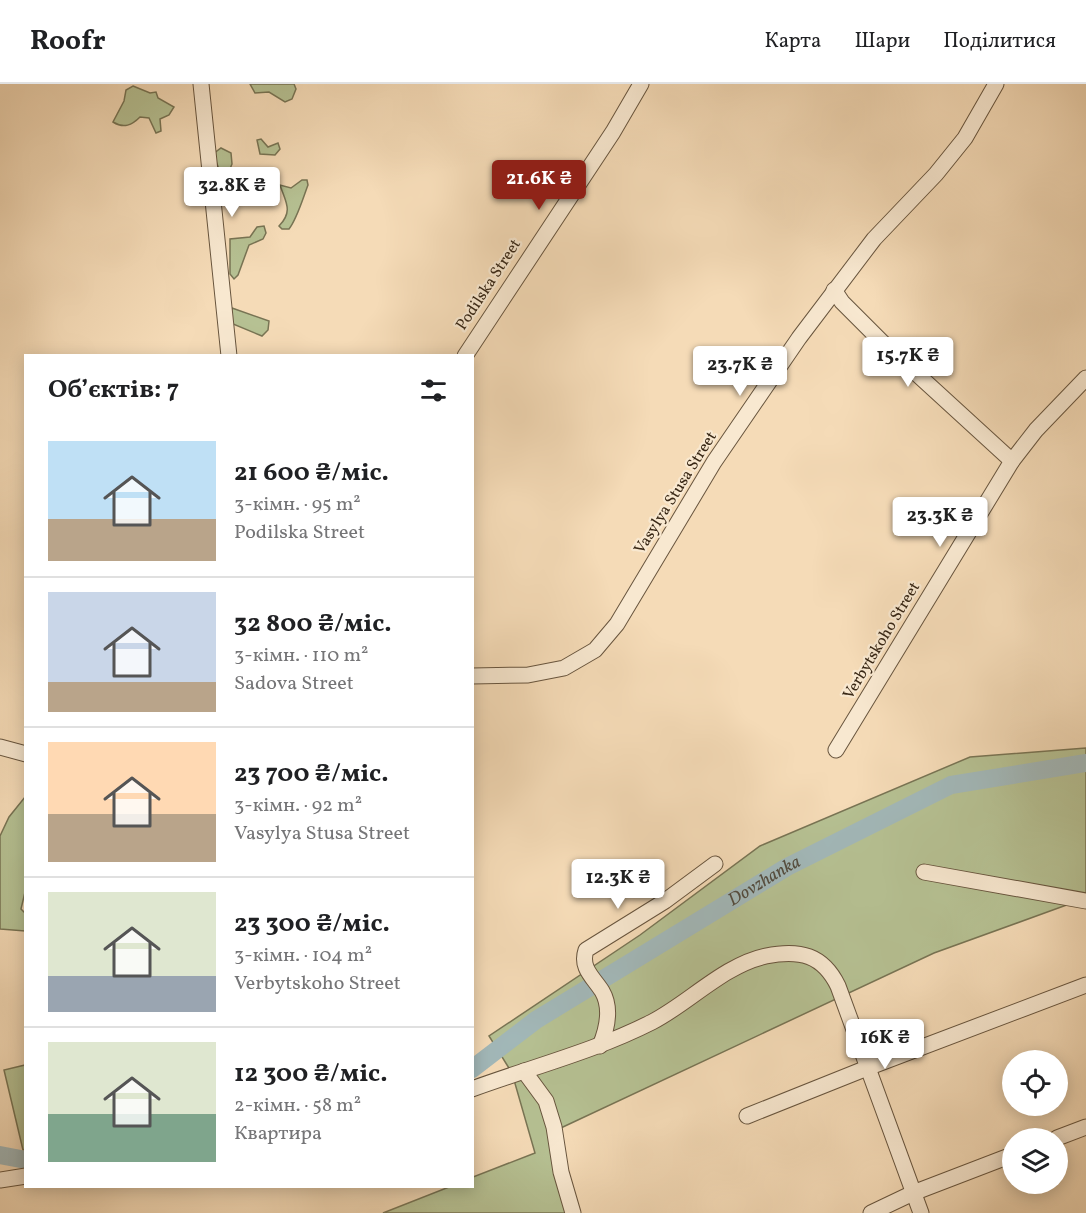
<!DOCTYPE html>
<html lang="uk">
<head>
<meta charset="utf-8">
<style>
	:root { --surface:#fff; --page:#f6f6f6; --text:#202124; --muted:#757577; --line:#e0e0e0; --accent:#8f2418 }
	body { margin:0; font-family:Vollkorn,serif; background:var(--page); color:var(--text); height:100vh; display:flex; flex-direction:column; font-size:22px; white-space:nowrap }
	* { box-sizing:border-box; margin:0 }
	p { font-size:20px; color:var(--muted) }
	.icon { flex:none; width:33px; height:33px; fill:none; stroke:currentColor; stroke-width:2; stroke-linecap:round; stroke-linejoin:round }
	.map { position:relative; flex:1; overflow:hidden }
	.details { position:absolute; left:24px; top:270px; width:450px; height:834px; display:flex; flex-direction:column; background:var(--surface); border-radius:0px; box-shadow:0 3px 15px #0003 }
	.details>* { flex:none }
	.buttons { position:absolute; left:1002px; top:966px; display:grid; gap:12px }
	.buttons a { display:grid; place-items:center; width:66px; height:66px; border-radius:50%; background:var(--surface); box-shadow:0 3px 15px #0003; font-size:30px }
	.price { position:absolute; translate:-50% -51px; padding:0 14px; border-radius:6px; background:#fff; color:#222; font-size:20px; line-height:39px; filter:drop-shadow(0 2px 3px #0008) }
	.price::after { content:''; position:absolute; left:50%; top:36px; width:18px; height:14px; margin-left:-9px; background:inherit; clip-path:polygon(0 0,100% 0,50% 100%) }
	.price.on { background:var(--accent); color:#fff }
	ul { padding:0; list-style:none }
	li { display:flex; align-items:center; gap:18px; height:150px; padding:0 24px }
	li+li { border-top:2px solid var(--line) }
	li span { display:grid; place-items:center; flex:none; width:168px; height:120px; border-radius:0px; color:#555 }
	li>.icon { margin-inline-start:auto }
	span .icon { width:72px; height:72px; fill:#fffc; stroke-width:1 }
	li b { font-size:26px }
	h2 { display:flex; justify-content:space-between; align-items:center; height:72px; padding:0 24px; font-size:26px }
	header { display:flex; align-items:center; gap:36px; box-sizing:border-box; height:84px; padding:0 30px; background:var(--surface); border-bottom:2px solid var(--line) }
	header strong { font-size:28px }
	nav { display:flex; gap:33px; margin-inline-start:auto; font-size:21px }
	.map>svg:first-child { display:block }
	.green { fill:#b6c193; stroke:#787454; stroke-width:1.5 }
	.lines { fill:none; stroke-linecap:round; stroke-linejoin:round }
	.river { stroke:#a2b8b9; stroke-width:18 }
	.minor-casing { stroke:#68553e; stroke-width:17 }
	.minor { stroke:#f8e8d0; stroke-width:15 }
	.labels { text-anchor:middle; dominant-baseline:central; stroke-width:4.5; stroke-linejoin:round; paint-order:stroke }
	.street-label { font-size:16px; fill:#392816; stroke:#f8e8d0 }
	.water-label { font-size:18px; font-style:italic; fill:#534c3f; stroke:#f8e8d0 }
</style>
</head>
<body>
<header>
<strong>Roofr</strong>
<nav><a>Карта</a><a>Шари</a><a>Поділитися</a></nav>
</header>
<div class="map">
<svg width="1086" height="1129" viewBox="0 0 1086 1129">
	<rect width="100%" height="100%" fill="#f5dbb7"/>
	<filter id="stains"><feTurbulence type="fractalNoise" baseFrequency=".00333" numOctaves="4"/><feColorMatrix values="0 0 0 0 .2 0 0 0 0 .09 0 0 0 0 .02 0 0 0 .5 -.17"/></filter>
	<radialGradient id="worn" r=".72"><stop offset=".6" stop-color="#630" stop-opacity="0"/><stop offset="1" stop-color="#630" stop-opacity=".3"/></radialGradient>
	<g class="green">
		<path d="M250,0H294L296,5L292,15L285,18L269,8L255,9Z"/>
		<path d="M133,2L150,9L156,8L158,14L174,23L169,31L160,35L161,47L156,49L149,34L140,33C132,41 124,45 113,38L124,17L126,6Z"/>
		<path d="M261,55L268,63L278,59L280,65L275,71L260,70L257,56Z"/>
		<path d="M221,64L231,69L232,80L230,85H219L213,70Z"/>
		<path d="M302,96H307L308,101C303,114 297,135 289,145H282L279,142C294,127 285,117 280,101L291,104Z"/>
		<path d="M264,142L266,149L263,155L249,161L238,191L234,195L230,190V155L250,153L257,143Z"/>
		<path d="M232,224L269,237L268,246L262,252L233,240L230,231Z"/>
		<path d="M1086,664V814L934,869L548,1050L570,1129H383L449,1103L472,1102L473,1093L535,1069L512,989L489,952L640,851L760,762L970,673Z"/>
		<path d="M25,713L26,804L21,825L25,829V847L0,845V752L9,733Z"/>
		<path d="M25,981L26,1065L23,1066L4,986Z"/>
	</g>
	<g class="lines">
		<g class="river">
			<path id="s1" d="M472,985L536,936L787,783L951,701L1086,679"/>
			<path d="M0,1071L26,1076"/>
		</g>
		<defs>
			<g id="minor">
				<path d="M201,0L229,272"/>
				<path d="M834,206L842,218L882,258L1012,377"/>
				<path d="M465,272L613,48L641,0"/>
				<path d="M472,592L528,591L564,584L595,566L617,540L714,378L799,254L874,155L936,90L965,54L996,0"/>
				<path d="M0,663L26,670"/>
				<path d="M836,666L1012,377L1036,346L1086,294"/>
				<path d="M924,788L1086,817"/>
				<path d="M600,962C607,945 612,924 602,907C593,893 580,884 586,866L665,817L715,780"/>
				<path d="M524,987L546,1017L554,1043L561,1088L573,1129"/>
				<path d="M472,1005C532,983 595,967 652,938C689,919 724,881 766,872C800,865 823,871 838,902L921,1129"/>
				<path d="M747,1032L867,984L1086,901"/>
				<path d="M1057,1054L1086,1043"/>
				<path d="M0,1096L26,1092"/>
				<path d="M871,1129L913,1109L1012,1071"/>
			</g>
		</defs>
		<use href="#minor" class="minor-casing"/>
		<use href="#minor" class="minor"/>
	</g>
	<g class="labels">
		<g class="street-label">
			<text transform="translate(489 201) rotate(-57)">Podilska Street</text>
			<text transform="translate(676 409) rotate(-58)">Vasylya Stusa Street</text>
			<text transform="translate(882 557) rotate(-59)">Verbytskoho Street</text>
		</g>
		<g class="water-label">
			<text stroke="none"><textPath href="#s1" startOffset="348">Dovzhanka</textPath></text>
		</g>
	</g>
	<rect width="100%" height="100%" filter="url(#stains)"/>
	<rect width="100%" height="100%" fill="url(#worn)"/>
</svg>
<div class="buttons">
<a><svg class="icon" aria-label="locate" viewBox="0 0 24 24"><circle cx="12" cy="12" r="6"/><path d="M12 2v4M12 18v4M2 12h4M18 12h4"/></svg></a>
<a><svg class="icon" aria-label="layers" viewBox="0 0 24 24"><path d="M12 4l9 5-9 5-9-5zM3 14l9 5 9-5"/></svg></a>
</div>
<b class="price on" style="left:539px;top:127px">21.6K ₴</b>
<b class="price" style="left:232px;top:134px">32.8K ₴</b>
<b class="price" style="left:908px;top:304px">15.7K ₴</b>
<b class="price" style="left:740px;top:313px">23.7K ₴</b>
<b class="price" style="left:940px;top:464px">23.3K ₴</b>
<b class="price" style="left:618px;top:826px">12.3K ₴</b>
<b class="price" style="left:885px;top:986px">16K ₴</b>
<section class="details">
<h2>Об’єктів: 7<svg class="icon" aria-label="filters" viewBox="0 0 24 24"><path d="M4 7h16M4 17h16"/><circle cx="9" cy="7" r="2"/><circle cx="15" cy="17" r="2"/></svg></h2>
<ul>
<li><span style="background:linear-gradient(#bfe0f5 65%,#b9a48a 0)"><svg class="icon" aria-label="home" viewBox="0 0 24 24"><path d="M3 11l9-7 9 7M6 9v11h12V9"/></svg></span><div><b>21 600 ₴/міс.</b><p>3-кімн. · 95 m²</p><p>Podilska Street</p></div></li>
<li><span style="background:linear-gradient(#c9d6e8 75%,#b9a48a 0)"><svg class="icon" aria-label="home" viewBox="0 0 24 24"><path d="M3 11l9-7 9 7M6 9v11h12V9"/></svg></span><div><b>32 800 ₴/міс.</b><p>3-кімн. · 110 m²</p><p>Sadova Street</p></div></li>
<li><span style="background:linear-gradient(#ffd9b3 60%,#b9a48a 0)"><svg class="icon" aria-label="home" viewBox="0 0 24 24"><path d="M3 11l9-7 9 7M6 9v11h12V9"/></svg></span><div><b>23 700 ₴/міс.</b><p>3-кімн. · 92 m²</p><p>Vasylya Stusa Street</p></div></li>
<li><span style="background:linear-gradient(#dfe7d0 70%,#9aa5b1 0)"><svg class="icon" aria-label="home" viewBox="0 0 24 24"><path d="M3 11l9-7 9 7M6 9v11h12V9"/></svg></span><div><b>23 300 ₴/міс.</b><p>3-кімн. · 104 m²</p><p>Verbytskoho Street</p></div></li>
<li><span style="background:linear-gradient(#dfe7d0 60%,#7fa58c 0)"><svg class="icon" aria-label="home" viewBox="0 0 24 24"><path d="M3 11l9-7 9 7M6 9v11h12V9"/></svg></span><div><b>12 300 ₴/міс.</b><p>2-кімн. · 58 m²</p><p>Квартира</p></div></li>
</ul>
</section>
</div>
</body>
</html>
